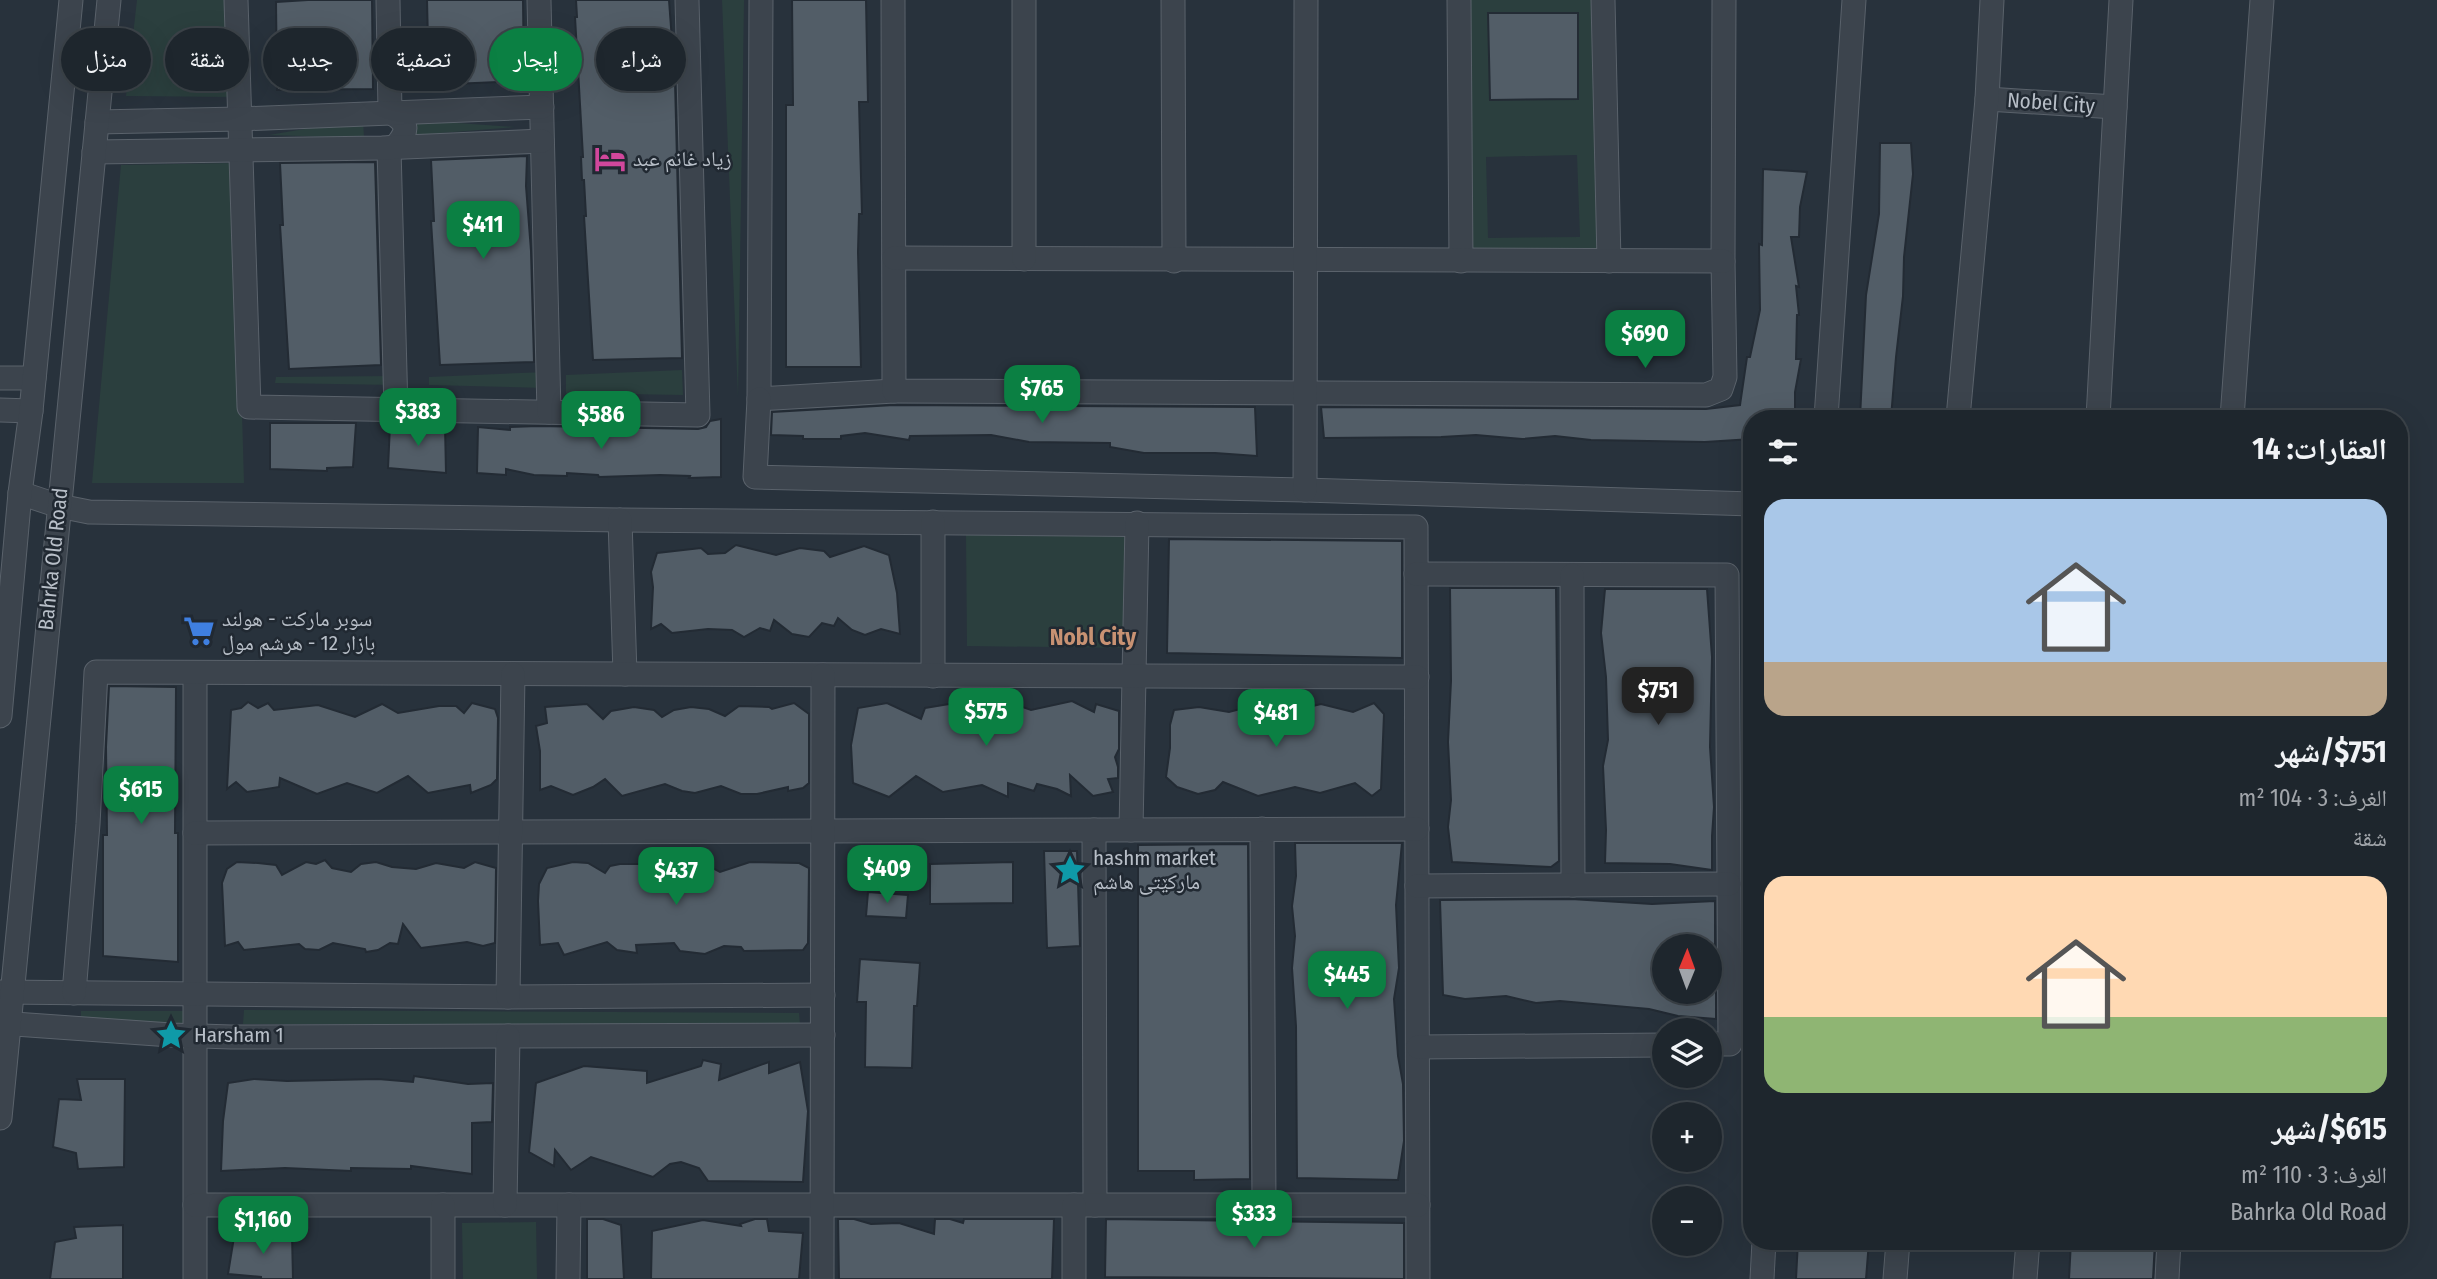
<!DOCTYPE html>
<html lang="ar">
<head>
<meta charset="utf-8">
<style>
	:root { --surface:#1e262d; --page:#2b3239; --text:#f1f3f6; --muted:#a1a5aa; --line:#3c4349; --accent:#0b8043 }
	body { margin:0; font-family:"Fira Sans Condensed","Noto Naskh Arabic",sans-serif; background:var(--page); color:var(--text); direction:rtl; height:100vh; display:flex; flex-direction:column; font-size:26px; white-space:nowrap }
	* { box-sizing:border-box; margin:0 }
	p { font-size:23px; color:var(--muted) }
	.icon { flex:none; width:38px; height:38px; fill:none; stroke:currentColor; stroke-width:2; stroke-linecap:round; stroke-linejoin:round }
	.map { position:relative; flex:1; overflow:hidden; direction:ltr }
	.sheet { position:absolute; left:1743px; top:410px; width:665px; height:840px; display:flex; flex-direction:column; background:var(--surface); border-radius:28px; box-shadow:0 7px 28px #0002,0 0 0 2px var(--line); direction:rtl }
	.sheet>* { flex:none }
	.guide { position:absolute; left:21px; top:28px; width:665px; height:63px; direction:rtl; display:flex; gap:14px }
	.needle { width:46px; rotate:1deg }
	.tools { position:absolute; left:1652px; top:934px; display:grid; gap:14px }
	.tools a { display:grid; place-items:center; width:70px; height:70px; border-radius:50%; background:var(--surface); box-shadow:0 7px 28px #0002,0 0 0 2px var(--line); font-size:35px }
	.price { position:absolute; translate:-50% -60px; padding:0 16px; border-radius:14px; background:var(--accent); color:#fff; font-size:23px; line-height:46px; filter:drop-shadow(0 2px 4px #0008) }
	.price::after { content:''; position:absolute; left:50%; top:42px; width:21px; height:16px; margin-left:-10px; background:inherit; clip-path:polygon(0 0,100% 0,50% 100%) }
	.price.on { background:#222; color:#fff }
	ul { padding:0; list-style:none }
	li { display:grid; align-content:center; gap:14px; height:371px; padding:0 21px }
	li span { display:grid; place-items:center; height:217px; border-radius:21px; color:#555 }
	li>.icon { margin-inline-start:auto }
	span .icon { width:126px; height:126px; fill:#fffc; stroke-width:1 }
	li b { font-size:30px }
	h2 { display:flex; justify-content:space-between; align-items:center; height:84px; padding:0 21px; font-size:30px }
	.tag { padding:0 24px; border-radius:32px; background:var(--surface); box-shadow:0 7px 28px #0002,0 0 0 2px var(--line); font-size:24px; line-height:63px }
	.tag.on { background:var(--accent); color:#fff }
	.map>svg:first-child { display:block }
	.green { fill:#2b3f3e; fill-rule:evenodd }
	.building { fill:#525d67; stroke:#232b34; stroke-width:2 }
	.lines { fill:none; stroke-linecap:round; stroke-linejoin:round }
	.minor-casing { stroke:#5a626b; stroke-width:25 }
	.minor { stroke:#3c444d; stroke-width:23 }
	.labels { text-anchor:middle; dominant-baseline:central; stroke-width:5; stroke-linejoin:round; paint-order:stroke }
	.street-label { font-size:21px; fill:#b8bfc8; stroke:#212932 }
	.poi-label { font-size:21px; fill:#b8bfc8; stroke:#212932; text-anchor:start }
	.neighbourhood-label { font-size:23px; font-weight:bold; fill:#c89273; stroke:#212932 }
</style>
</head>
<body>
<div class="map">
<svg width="2437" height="1279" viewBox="0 0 2437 1279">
	<rect width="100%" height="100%" fill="#28323c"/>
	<g class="green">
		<path d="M137,0H228L236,97L126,96Z"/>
		<path d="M722,0H744L738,397Z"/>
		<path d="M1459,0H1603L1609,261H1461ZM1577,155L1580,237L1488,238L1486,157Z"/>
		<path d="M363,119L364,138L269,135Z"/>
		<path d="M416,120L515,127L416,135Z"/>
		<path d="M235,163L244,483H92L121,165Z"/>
		<path d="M682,370L683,395L566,393V375Z"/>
		<path d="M546,372V388L429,385V377Z"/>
		<path d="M395,376L394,385L275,383L276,377Z"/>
		<path d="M966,534L1128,536V648L967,646Z"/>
		<path d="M244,1010L799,1013L800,1025L243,1024Z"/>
		<path d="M81,1011H192L193,1024L81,1023Z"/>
		<path d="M536,1222L537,1279H463L462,1223Z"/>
	</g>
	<g class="building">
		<path d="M308,0H372L373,89L277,90L276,2Z"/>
		<path d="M427,0H523L524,81L429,85Z"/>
		<path d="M576,0H669L675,81L682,358L593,360L584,216H586L584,180H582L581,157H583L575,17H577Z"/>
		<path d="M792,0H866L868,102H859L862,214H859L858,252L861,367H786V105H793Z"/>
		<path d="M1488,13H1578V99L1490,100Z"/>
		<path d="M1880,143H1911L1913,174L1904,257L1903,296L1896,357L1891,418H1860L1866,295L1879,214Z"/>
		<path d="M527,156L526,186L531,251L534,362L440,365L431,221H434L431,160Z"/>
		<path d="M375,162L381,365L289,369L280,225H283L280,163Z"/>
		<path d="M1763,169L1807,172L1800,207L1799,237H1791L1799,287L1796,286L1799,315H1797L1796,359H1801L1795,392V418H1752V439L1705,442L1591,440L1555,436L1522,439L1476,435L1441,437L1324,438L1321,407L1706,409L1740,405L1747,357H1750L1760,310L1759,244L1762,245Z"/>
		<path d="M894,405L1255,407L1257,456L1215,453H1144L1110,447V443L1029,442L991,435L910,436L909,440L865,433L841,436V439H803V436L771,435L772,412Z"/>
		<path d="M721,419V477L689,478L690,476L660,475L599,477L598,475L567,473V476L534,475L506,469V475L477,473L478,427L510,430V427L538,426L698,429L706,427L710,421Z"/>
		<path d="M270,423H356L353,467L327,468V471L270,469Z"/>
		<path d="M419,424L445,425L446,473L388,468L390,425Z"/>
		<path d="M1169,539L1402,541V658L1167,653Z"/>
		<path d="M736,545L776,555L800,548L824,551L830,557L864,546L889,555L897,593L900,634L881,629L865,635L852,630L838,618L834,626L822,623L809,637L792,634L774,620L770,631L760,628L744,637L732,630L708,629L672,633L661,624L651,629L653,587L651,572L657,553L701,548L708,554L725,553Z"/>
		<path d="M1450,588H1556L1559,861L1551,867L1452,862L1448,827L1451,800L1448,742L1451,681Z"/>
		<path d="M1605,589H1707L1712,657L1710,747L1714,807L1712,836V870L1670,864L1605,863L1606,830L1603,766L1608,740L1606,677L1601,633Z"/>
		<path d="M109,686L176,687L175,833H178V962L103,956V835H107L106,747Z"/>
		<path d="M1006,701L1031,710L1072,701L1094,712L1096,704L1119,711V749L1115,757L1118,767V778L1108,779L1113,792L1093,796L1070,775L1071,796L1057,789L1037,784L1034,791L1008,783V797L982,785L943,792L916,776L889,797L853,783L851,745L858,708L887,703L921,719L925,708L949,704L973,712Z"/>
		<path d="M248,702L258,708L268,703L274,710L318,705L355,717L382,704L398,713L439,706H456L464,713L472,703L495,709L498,718L497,779L491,785L471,793L470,785L428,793L408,776L377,793L347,783L317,794L280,778L279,787L247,792L236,782L227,789L231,710L241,708Z"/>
		<path d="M794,703L809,714V783L803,788L788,791V787L757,794H741L721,786L695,793L682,791L665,784L622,796L605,779L593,787L573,795L551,786L540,790V751L536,726L547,723L545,707L587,704L603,719L611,711L634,707L654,710L662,717L674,710L691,707L709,709L725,716L739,706L769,707L772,709Z"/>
		<path d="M1374,703L1384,714L1381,789L1372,796L1355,783L1320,793L1295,787L1258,796L1223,782L1215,790L1198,794L1177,787L1166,777L1170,748V725L1174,710L1199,707L1229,712L1259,704L1288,712L1321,704L1353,712Z"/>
		<path d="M1295,843H1402L1396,905L1399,968L1394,999L1398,1056L1403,1084L1404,1141L1398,1180L1297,1178L1296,1026L1292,968L1295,936L1292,906L1296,876Z"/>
		<path d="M1248,844L1250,1179L1194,1180V1171H1138V845Z"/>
		<path d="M1044,851H1077L1080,946L1047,948Z"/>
		<path d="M325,860L332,868L351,872L361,864L376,862L392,867L416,869L436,863L464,868L475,862L496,868L495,943L483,946L467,942L421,948L403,924L398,944L390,943L378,950L366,952L365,949L333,943L319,950L305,949L299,944L244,950L238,942L225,946L222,883L227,869L237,862L258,863L276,865L282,875L306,862L316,864Z"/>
		<path d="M573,862L588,863L605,873L610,866L620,864H650L660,871L675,865H707L720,872L750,862L799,863L809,868L808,943L803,950L744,951L741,947L724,946L705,954L680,951L674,943L636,945L637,953L617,950L607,942L564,955L558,943L540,945L538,901L539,884L547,868Z"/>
		<path d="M1013,862V903L930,904V864Z"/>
		<path d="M868,892L908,895L906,918L866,916Z"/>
		<path d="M1571,899L1652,904L1715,901V947H1664V992H1716V1019L1678,1016L1649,1009L1560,1001L1536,1003L1506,996L1465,999L1443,995L1440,900Z"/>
		<path d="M860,959L920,963L917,1006H914L912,1068L865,1067L866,1002H857Z"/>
		<path d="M703,1060L721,1064L719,1080L769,1062V1073L800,1062L808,1111L803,1182L708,1181L699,1168L681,1162L670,1164L653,1177L591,1157L571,1170L555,1150L554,1166L529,1152L536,1083L584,1066L647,1071V1083L701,1066Z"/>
		<path d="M414,1076L468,1084L493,1083L492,1122L472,1123V1174L411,1166V1169L351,1168V1171L285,1168L221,1171L223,1121L228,1083L254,1079L287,1081L378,1079L413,1082Z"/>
		<path d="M77,1079H125L124,1167L78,1169L76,1153L53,1147L59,1099L81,1100Z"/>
		<path d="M587,1219H603L621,1225L624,1279H587Z"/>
		<path d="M755,1219H767L769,1231L803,1233L799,1279H651L652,1231L703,1220L741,1226L740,1224Z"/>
		<path d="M838,1219H854L871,1224L899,1223L934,1234L935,1219H950L963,1223L964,1219H1054L1052,1279H839Z"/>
		<path d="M1106,1219L1404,1223V1279L1105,1277Z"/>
		<path d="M123,1225V1279H50L55,1242L76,1238L74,1227Z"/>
		<path d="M260,1232L292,1234L293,1279H261V1277L228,1274L234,1237Z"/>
		<path d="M1798,1241H1869L1866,1279H1796Z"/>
		<path d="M2071,1241H2155L2153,1279H2069Z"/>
	</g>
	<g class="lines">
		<defs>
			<g id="minor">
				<path d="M236,0L249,407L698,415L687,0"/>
				<path d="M388,0L390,112C409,123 409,131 395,147"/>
				<path d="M539,0L549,412"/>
				<path d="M761,0L759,399L894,391"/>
				<path d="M893,0L894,391L1706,395L1721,389L1725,377L1723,261L1724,0"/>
				<path d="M1173,0L1174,261"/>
				<path d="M1459,0L1461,261"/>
				<path d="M1603,0L1609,261"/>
				<path d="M1987,99L2115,107"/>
				<path d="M97,122L239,119L542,107"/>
				<path d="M389,148L396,410"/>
				<path d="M94,152L382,148L542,141"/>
				<path d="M894,258L1723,261"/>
				<path d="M1024,259V0"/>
				<path d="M0,378H34"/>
				<path d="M759,399L755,477L1305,490L1752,504"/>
				<path d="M0,410L31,411"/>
				<path d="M1826,418L1854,0"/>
				<path d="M1958,418L1987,99L1992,0"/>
				<path d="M2098,418L2121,0"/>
				<path d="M2232,418L2262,0"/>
				<path d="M1305,490L1306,0"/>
				<path d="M20,493L59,506L89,512L620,520L1416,527L1418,1279"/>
				<path d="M620,520L625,674"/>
				<path d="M933,522V676"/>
				<path d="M1416,574L1727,575L1730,1044H1710"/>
				<path d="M1572,575L1573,885"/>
				<path d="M195,674V1279"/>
				<path d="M0,716L20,493L31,411L71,0"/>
				<path d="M1262,829L1264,1205"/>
				<path d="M1094,830L1095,1205"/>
				<path d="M1131,830L1137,523"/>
				<path d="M195,833L1417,829"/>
				<path d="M1417,886L1729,884"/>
				<path d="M0,992L508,997L823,995"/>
				<path d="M74,993L88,824L96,672L1417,677"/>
				<path d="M508,997L513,674"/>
				<path d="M0,1023L171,1035L231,1037L823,1035"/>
				<path d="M1418,1047L1664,1045"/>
				<path d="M0,1118L109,0"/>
				<path d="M195,1205H1418"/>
				<path d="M443,1205V1279"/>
				<path d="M505,1205L508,1036"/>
				<path d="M1074,1205V1279"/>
				<path d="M568,1279L569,1205"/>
				<path d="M822,1279L823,675"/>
				<path d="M1762,1279L1764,1241"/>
				<path d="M1895,1279L1898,1241"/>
				<path d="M2025,1279L2028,1241"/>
				<path d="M2167,1279L2169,1241"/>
			</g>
		</defs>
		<use href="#minor" class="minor-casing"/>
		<use href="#minor" class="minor"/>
	</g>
	<defs>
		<symbol id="hotel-bare" viewBox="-9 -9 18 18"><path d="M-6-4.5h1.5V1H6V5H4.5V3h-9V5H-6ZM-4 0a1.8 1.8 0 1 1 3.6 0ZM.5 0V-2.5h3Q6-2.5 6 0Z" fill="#d1479c" stroke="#212932" stroke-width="2.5" paint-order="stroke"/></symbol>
		<symbol id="supermarket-bare" viewBox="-9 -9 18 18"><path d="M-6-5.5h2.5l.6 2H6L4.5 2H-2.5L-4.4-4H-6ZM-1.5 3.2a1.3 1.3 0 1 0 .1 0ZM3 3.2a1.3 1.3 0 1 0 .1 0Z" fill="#3f7fe0" stroke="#212932" stroke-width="2.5" paint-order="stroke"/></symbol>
		<symbol id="sight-bare" viewBox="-9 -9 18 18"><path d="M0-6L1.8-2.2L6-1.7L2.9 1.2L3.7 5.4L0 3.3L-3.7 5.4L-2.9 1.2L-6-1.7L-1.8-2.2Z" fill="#0f9aa8" stroke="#212932" stroke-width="2.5" paint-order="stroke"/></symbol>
	</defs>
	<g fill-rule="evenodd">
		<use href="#hotel-bare" x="588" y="137" width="44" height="44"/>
		<use href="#supermarket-bare" x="177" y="609" width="44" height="44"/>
		<use href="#sight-bare" x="1048" y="848" width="44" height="44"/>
		<use href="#sight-bare" x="149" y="1013" width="44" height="44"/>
	</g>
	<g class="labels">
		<g class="street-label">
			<text transform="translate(2051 103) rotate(4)">Nobel City</text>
			<text transform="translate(53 559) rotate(-84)">Bahrka Old Road</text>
		</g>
		<g class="poi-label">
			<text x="633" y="159">زياد غانم عبد</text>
			<text x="222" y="619">سوبر ماركت - هولند<tspan x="222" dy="24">بازار 12 - هرشم مول</tspan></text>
			<text x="1093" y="858">hashm market<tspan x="1093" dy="24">مارکێتی هاشم</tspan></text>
			<text x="194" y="1035">Harsham 1</text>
		</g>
		<g class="neighbourhood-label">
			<text x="1093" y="637">Nobl City</text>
		</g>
	</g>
</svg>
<div class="tools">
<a><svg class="needle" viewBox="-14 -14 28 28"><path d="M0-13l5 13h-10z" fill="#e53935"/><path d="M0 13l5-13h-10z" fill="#a1a5aa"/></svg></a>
<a><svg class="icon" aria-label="layers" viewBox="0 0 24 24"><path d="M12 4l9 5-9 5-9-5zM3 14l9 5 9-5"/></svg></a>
<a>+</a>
<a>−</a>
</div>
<b class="price" style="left:483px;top:261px">$411</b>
<b class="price" style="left:1645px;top:370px">$690</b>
<b class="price" style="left:1042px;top:425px">$765</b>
<b class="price" style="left:418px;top:448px">$383</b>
<b class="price" style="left:601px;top:451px">$586</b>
<b class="price on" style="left:1658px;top:727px">$751</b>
<b class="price" style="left:986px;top:748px">$575</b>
<b class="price" style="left:1276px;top:749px">$481</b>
<b class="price" style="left:141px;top:826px">$615</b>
<b class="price" style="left:887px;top:905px">$409</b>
<b class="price" style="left:676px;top:907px">$437</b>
<b class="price" style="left:1347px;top:1011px">$445</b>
<b class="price" style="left:1254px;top:1250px">$333</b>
<b class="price" style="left:263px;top:1256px">$1,160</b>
<div class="guide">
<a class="tag">شراء</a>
<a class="tag on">إيجار</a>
<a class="tag">تصفية</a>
<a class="tag">جديد</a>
<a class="tag">شقة</a>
<a class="tag">منزل</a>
</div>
<section class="sheet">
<h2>العقارات: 14<svg class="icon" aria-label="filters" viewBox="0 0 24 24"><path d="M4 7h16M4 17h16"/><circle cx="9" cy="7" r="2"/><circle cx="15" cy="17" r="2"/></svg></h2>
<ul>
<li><span style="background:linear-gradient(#a9c7e8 75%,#b9a48a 0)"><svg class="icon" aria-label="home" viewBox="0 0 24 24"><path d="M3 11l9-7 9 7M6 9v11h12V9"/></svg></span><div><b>$751/شهر</b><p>الغرف: 3 · 104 m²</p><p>شقة</p></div></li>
<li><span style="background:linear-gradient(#ffd9b3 65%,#8fb573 0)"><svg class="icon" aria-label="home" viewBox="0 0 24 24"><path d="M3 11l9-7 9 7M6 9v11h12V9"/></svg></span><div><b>$615/شهر</b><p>الغرف: 3 · 110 m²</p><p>Bahrka Old Road</p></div></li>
</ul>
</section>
</div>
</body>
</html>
